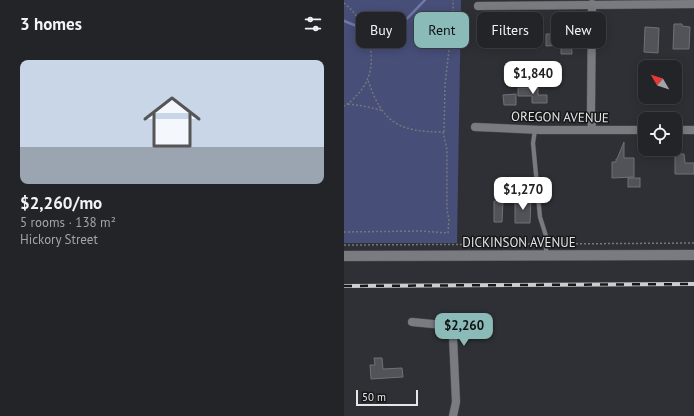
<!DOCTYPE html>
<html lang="en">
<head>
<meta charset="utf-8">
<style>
	:root { --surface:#232428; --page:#2b2c30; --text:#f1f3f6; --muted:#a3a4a8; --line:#404145; --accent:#8bbbb9 }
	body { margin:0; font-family:"PT Sans",sans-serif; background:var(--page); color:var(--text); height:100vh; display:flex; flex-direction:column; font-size:15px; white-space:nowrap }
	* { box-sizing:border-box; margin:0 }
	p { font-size:13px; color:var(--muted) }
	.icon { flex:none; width:22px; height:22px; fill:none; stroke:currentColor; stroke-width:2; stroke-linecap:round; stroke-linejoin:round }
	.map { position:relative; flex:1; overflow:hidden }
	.panel { display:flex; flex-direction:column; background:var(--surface); width:344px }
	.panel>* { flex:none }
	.banner { position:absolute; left:12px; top:12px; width:278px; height:36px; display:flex; gap:8px }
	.needle { width:26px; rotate:309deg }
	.tools { position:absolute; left:294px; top:60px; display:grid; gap:8px }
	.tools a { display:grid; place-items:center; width:44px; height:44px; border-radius:8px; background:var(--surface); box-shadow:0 2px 10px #0003,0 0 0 1px var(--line); font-size:20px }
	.scale { position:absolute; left:12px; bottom:10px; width:62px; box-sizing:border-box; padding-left:4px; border:2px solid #e5e6e9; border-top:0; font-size:11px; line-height:14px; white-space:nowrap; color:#e5e6e9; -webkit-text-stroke:3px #18181a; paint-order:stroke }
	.price { position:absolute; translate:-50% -34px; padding:0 9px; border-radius:8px; background:#fff; color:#222; font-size:13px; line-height:26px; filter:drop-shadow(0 1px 2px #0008) }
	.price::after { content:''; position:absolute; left:50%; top:24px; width:12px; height:9px; margin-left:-6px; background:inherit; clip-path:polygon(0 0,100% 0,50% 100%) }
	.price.active { background:var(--accent); color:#111 }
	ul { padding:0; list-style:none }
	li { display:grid; align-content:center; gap:8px; height:212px; padding:0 20px }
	li span { display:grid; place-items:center; height:124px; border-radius:8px; color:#555 }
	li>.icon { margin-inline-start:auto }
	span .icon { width:72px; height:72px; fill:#fffc; stroke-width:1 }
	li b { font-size:17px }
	h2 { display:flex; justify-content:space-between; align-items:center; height:48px; padding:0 20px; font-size:17px }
	.tag { padding:0 14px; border-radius:8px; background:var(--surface); box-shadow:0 2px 10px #0003,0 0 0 1px var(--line); font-size:14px; line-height:36px }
	.tag.active { background:var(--accent); color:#111 }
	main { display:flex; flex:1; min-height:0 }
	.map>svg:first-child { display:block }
	.green { fill:#474e78 }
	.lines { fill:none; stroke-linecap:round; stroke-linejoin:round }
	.stream { stroke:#717aa8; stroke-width:2.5 }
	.building { fill:#525358; stroke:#707176 }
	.service-casing { stroke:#4d4e51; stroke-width:5 }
	.minor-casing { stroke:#4d4e51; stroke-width:9 }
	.tertiary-casing { stroke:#4d4e51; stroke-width:11 }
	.path { stroke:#76777b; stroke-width:1.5; stroke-dasharray:2 2; stroke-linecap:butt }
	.service { stroke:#7a7b80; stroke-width:4 }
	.minor { stroke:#7a7b80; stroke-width:8 }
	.tertiary { stroke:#7a7b80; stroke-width:10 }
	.rail-casing { stroke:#cccdd0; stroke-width:4 }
	.rail { stroke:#18181a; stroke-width:2.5; stroke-dasharray:8; stroke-linecap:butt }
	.labels { text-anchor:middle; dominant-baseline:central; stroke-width:3; stroke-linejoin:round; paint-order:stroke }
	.street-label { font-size:13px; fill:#e5e6e9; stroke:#18181a }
</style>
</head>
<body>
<main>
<section class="panel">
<h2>3 homes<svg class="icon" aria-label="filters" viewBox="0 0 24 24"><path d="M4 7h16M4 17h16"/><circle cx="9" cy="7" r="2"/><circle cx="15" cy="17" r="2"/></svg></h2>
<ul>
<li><span style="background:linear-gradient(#c9d6e8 70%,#9aa5b1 0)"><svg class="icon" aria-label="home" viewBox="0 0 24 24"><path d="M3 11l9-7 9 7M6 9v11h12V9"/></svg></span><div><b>$2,260/mo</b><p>5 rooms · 138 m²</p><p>Hickory Street</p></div></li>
</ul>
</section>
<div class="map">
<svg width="350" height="416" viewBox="0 0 350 416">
	<rect width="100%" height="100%" fill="#2f3035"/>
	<path class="green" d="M0,0H117L113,243H0Z"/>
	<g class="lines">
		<g class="stream">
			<path d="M0,21L15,27"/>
			<path d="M24,28C34,29 43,37 52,30L81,0"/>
		</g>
	</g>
	<g class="building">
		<path d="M330,24H338V26L346,27L345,49H329Z"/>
		<path d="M301,27L315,28L314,53L300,52Z"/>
		<path d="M202,34H227L228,54H217V45L202,46Z"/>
		<path d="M174,88H194V95H203V103H188V96H174Z"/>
		<path d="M172,94V105H160L159,95Z"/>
		<path d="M280,142V158H290V177L268,178V162H272V159H273Z"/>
		<path d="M331,154H340L341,163H350V174H331Z"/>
		<rect x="284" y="178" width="12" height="9"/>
		<path d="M171,199H187L186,223H171Z"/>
		<path d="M150,201H159L158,222H150Z"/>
		<path d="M30,358H38L39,369L58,368L59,377L27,379L26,365H31Z"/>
	</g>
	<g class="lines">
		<defs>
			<path id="service" d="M191,130L189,143L196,217L202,236V255"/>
			<g id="minor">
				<path d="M248,4L247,110L248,130"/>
				<path d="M134,6L350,4"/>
				<path d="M131,127L197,130H301"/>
				<path d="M331,130H350"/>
				<path d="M68,322L99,325L109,337L112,402L109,416"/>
			</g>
			<path id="tertiary" d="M0,256L350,255"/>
		</defs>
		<use href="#service" class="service-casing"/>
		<use href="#minor" class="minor-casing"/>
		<use href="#tertiary" class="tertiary-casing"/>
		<g class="path">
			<path d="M0,3C26,24 39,67 14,94C10,98 5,104 0,106"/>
			<path d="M4,104L19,106L37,110"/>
			<path d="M100,132L101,85L109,14V0"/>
			<path d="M0,232L77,231L104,233L105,220L103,210V150L99,132C55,132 38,123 24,80"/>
			<path d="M208,244L350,243"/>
			<path d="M0,245L196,244"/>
		</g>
		<use href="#service" class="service"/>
		<use href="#minor" class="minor"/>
		<use href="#tertiary" class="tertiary"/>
		<defs>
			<path id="rail" d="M0,286L350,284"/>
		</defs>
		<use href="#rail" class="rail-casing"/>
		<use href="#rail" class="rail"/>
	</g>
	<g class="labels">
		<g class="street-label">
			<text transform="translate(216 117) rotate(1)">OREGON AVENUE</text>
			<text x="175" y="242">DICKINSON AVENUE</text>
		</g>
	</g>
</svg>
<div class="tools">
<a><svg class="needle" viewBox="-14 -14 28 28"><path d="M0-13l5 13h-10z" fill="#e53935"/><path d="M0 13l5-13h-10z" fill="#a3a4a8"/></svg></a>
<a><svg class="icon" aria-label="locate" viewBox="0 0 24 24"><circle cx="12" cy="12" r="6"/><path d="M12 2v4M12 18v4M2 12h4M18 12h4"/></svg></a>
</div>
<div class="scale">50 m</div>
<b class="price" style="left:189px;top:95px">$1,840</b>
<b class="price" style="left:179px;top:211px">$1,270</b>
<b class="price active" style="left:120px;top:347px">$2,260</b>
<div class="banner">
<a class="tag">Buy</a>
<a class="tag active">Rent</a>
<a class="tag">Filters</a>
<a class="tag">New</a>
</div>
</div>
</main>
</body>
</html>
